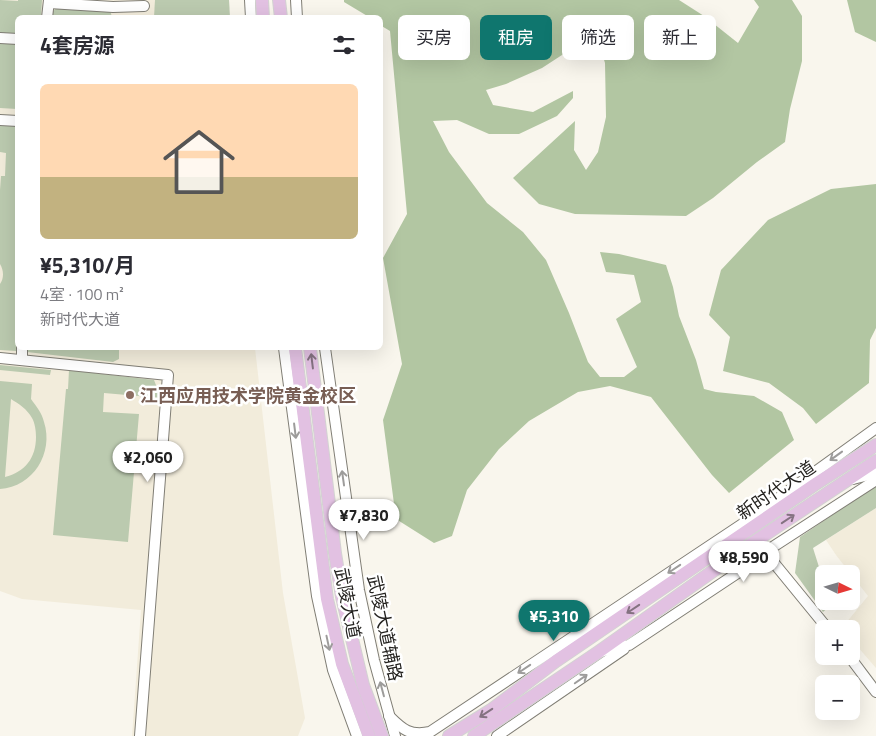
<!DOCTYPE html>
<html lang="zh">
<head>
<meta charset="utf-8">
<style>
	:root { --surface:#fff; --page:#f2f2f3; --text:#2b2b33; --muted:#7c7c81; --line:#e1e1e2; --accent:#0f766e }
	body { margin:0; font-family:"Titillium Web","Noto Sans SC",sans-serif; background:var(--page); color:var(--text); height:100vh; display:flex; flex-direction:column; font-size:19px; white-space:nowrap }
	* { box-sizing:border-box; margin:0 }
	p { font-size:16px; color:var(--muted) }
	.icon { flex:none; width:28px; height:28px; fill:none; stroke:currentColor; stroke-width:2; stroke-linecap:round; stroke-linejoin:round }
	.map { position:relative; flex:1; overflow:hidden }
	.side { position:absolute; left:15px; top:15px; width:368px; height:335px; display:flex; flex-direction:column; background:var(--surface); border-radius:8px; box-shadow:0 5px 20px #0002 }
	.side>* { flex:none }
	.guide { position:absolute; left:398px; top:15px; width:402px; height:45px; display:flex; gap:10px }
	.needle { width:32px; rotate:95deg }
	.fabs { position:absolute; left:815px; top:565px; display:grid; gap:10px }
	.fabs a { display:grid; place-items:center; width:45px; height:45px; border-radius:8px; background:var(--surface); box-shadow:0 5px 20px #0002; font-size:25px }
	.price { position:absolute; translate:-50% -42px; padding:0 11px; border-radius:18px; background:#fff; color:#222; font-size:16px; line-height:32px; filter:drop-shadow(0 1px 2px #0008) }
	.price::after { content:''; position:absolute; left:50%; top:30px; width:15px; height:11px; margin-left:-8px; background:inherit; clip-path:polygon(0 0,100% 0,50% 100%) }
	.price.on { background:var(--accent); color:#fff }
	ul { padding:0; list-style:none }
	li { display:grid; align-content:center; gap:10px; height:265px; padding:0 25px }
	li+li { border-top:1px solid var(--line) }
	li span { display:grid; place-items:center; height:155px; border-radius:8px; color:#555 }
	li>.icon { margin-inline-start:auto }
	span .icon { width:90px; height:90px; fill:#fffc; stroke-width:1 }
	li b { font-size:21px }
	h2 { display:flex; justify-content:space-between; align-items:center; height:60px; padding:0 25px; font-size:21px }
	.pill { padding:0 18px; border-radius:8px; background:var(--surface); box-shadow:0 5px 20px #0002; font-size:18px; line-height:45px }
	.pill.on { background:var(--accent); color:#fff }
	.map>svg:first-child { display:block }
	.built { fill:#f2ecdb }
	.green { fill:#bbcaaf; fill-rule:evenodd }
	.forest { fill:#b2c6a2 }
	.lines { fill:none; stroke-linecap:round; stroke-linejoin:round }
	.minor-casing { stroke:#807e75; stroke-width:12 }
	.major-casing { stroke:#d3d3d2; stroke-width:14 }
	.minor { stroke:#fff; stroke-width:10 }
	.major { stroke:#e2c1e2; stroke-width:12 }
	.oneway { stroke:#847281 }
	.oneway2 { stroke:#9d9c9b }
	.education-dot { fill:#8d6e63; stroke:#fff; stroke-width:2 }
	.labels { text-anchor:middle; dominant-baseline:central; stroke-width:5; stroke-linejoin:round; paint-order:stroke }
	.education-label { font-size:18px; font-weight:bold; fill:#785e54; stroke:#fff; text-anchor:start }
	.street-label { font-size:18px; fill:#252320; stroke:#fff }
</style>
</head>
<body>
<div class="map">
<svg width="876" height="736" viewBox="0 0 876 736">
	<rect width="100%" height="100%" fill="#f9f6ed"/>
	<g class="built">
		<path d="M0,0H227L228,17L18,18V348H255L283,593L305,718L298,736H132L141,610L22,599L0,591Z"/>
		<path d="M876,508V668L851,639V629L842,628L868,596L836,555L826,540Z"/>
	</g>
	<g class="green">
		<path d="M0,0L18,1V0H42L41,17L18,18L17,34L0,33Z"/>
		<path d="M155,0H229L230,17H154Z"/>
		<path d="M59,6L110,10L112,17L52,18V12Z"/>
		<path d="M0,42L17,43V109L0,108Z"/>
		<path d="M0,124L17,126L18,330L16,351L0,350V284C4,278 4,271 0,264V190L1,176H5L6,153L0,152Z"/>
		<path d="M27,348H119V359L113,362L27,352Z"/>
		<path d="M0,365L51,370L50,375L0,370Z"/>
		<path d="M69,370L154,380L161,398L104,393L103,412L139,414L128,542L53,535L66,389H68Z"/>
		<path d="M0,381L32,384L31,399C36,406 42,413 44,422C54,453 33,487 0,489ZM11,399C19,404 27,409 32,418C35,423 36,431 36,437C36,458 25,472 5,477Z"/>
		<path d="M876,485V508L813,548L824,583V601H831L832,604L823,612L795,573L800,537Z"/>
	</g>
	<g class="forest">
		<path d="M344,0H679L704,16L738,43L759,7L754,0H792L802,16V61L790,109L785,142L757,162L713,198L686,216L575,214L539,204L513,178L575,121L574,150L586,170L598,152L606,117L605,63L594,28L582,42L542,68L506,84L486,90L493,105L533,112L573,91V98L557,116L519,134H489L457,120L433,121L449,152L487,203L523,232L546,260L569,313L588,362L600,377H624L637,367L616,319L641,302L634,275L606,272L600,252L619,254L666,265L673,287L679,316L696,360L704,389L716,392L754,396L782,412L794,440L729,493L712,475L651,397L610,386L578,392L529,421L499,449L467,490L452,536L434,543L396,519L383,420L402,364L383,258L407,214L390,31L380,25V18L369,17L344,2Z"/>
		<path d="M847,0H876V42L855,32Z"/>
		<path d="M876,184V328L870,340L869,383L816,424L803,408L769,383L723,371L730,337L709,315L721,270L768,220L831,189Z"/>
	</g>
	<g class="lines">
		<defs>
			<g id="minor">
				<path d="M250,0L251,18"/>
				<path d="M296,0L297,18"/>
				<path d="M49,3L113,7L144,6"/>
				<path d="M47,18L49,0"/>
				<path d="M0,38L18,39"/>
				<path d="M0,120L18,121"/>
				<path d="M284,348L317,596L333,670L357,736"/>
				<path d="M325,348L359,590L374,660L395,736"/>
				<path d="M0,358L168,375L140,736"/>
				<path d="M22,360V348"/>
				<path d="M853,479L876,473"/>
				<path d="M754,542L765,552L828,629"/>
				<path d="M600,652L629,645L748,566L765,552L876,480"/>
				<path d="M849,656L876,692"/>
				<path d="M389,716C403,730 410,736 430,732L744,523L876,428"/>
				<path d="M497,736L624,649"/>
			</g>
			<g id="major">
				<path d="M262,0L263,18"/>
				<path d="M279,0L281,18"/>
				<path d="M295,348L327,599L342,664L369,736"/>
				<path d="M310,348L335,553L342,597L363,685L382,736"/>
				<path d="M449,736L491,710L556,661L817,483L876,445"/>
				<path d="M474,736L597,653L754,542L876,461"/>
			</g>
		</defs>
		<use href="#minor" class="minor-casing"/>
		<use href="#major" class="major-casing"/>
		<use href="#minor" class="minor"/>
		<use href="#major" class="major"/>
	</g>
	<defs><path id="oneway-shaft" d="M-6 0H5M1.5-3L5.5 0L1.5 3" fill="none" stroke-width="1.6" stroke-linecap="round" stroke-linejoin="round" transform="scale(1.25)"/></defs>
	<g class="oneway">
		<use href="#oneway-shaft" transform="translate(312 361) rotate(-97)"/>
		<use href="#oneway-shaft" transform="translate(788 519) rotate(-34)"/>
		<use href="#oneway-shaft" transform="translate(633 609) rotate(146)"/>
		<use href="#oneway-shaft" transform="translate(486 713) rotate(147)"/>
	</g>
	<g class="oneway2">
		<use href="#oneway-shaft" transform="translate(295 431) rotate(83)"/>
		<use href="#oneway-shaft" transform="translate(836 456) rotate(144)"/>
		<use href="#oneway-shaft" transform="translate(343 478) rotate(-98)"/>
		<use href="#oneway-shaft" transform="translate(674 569) rotate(146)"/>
		<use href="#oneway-shaft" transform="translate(328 643) rotate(78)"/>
		<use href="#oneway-shaft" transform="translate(524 669) rotate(146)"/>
		<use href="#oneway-shaft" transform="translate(581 679) rotate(-35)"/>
		<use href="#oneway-shaft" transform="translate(382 689) rotate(-105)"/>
	</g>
	<circle class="education-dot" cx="130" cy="395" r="5"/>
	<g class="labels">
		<g class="education-label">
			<text x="140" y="395">江西应用技术学院黄金校区</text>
		</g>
		<g class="street-label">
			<text transform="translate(776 490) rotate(-34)">新时代大道</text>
			<text transform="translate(348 603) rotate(79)">武陵大道</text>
			<text transform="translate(385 628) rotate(78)">武陵大道辅路</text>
		</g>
	</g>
</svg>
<div class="fabs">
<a><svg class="needle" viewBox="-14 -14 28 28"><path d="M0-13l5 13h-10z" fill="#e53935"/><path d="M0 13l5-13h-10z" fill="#7c7c81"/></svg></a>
<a>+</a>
<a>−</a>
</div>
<b class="price" style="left:148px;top:483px">¥2,060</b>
<b class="price" style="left:364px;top:541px">¥7,830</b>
<b class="price" style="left:744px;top:583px">¥8,590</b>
<b class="price on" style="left:554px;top:642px">¥5,310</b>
<div class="guide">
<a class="pill">买房</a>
<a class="pill on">租房</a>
<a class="pill">筛选</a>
<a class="pill">新上</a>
</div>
<section class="side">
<h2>4套房源<svg class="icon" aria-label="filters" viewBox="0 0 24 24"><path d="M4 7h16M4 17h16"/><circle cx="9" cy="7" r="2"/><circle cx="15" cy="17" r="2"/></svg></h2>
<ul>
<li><span style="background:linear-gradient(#ffd9b3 60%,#c2b280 0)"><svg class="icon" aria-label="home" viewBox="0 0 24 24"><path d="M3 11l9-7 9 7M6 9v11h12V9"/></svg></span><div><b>¥5,310/月</b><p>4室 · 100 m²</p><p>新时代大道</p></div></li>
</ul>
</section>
</div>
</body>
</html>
